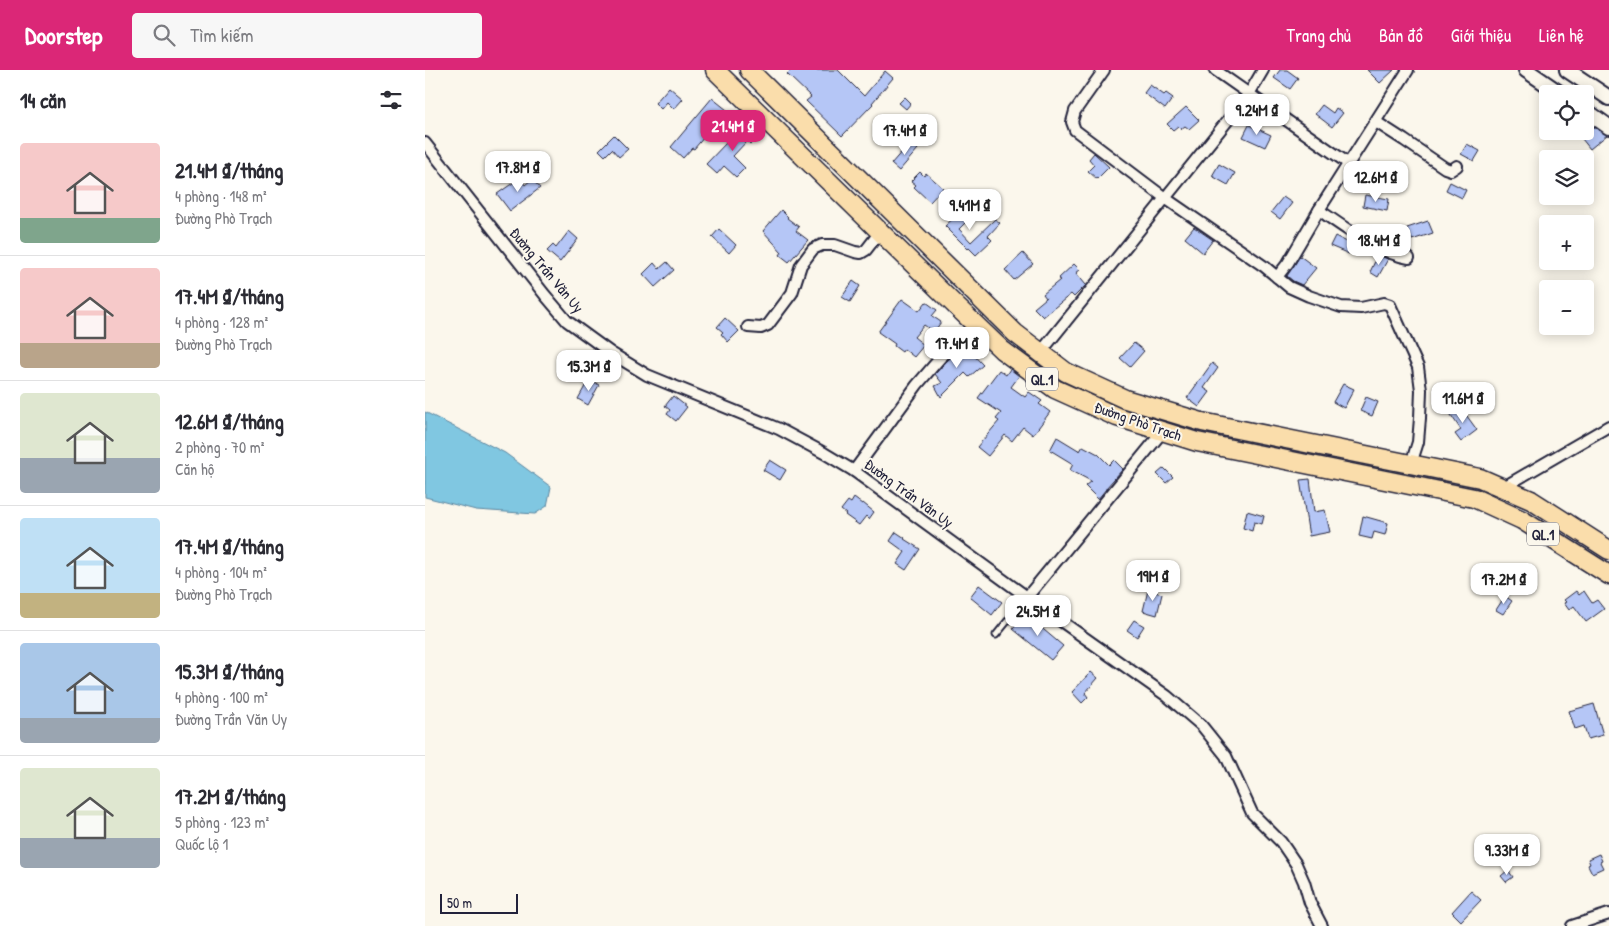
<!DOCTYPE html>
<html lang="vi">
<head>
<meta charset="utf-8">
<style>
	:root { --surface:#fff; --page:#f7f7f7; --text:#2b2b33; --muted:#7c7c81; --line:#e1e1e2; --accent:#db2777 }
	body { margin:0; font-family:"Patrick Hand",sans-serif; background:var(--page); color:var(--text); height:100vh; display:flex; flex-direction:column; font-size:19px; white-space:nowrap }
	* { box-sizing:border-box; margin:0 }
	p { font-size:16px; color:var(--muted) }
	.icon { flex:none; width:28px; height:28px; fill:none; stroke:currentColor; stroke-width:2; stroke-linecap:round; stroke-linejoin:round }
	.map { position:relative; flex:1; overflow:hidden }
	.side { display:flex; flex-direction:column; background:var(--surface); width:425px }
	.side>* { flex:none }
	.fabs { position:absolute; left:1114px; top:15px; display:grid; gap:10px }
	.fabs a { display:grid; place-items:center; width:55px; height:55px; border-radius:5px; background:var(--surface); box-shadow:0 2px 12px #0003; font-size:25px }
	.scale { position:absolute; left:15px; bottom:12px; width:78px; box-sizing:border-box; padding-left:5px; border:2px solid #22223b; border-top:0; font-size:14px; line-height:18px; white-space:nowrap; color:#22223b; -webkit-text-stroke:4px #fbf7ec; paint-order:stroke }
	.price { position:absolute; translate:-50% -42px; padding:0 11px; border-radius:10px; background:#fff; color:#222; font-size:16px; line-height:32px; filter:drop-shadow(0 1px 2px #0008) }
	.price::after { content:''; position:absolute; left:50%; top:30px; width:15px; height:11px; margin-left:-8px; background:inherit; clip-path:polygon(0 0,100% 0,50% 100%) }
	.price.active { background:var(--accent); color:#fff }
	ul { padding:0; list-style:none }
	li { display:flex; align-items:center; gap:15px; height:125px; padding:0 20px }
	li+li { border-top:1px solid var(--line) }
	li span { display:grid; place-items:center; flex:none; width:140px; height:100px; border-radius:5px; color:#555 }
	li>.icon { margin-inline-start:auto }
	span .icon { width:60px; height:60px; fill:#fffc; stroke-width:1 }
	li b { font-size:21px }
	h2 { display:flex; justify-content:space-between; align-items:center; height:60px; padding:0 20px; font-size:21px }
	header { display:flex; align-items:center; gap:30px; box-sizing:border-box; height:70px; padding:0 25px; background:var(--accent); color:#fff }
	header strong { font-size:24px }
	nav { display:flex; gap:28px; margin-inline-start:auto; font-size:18px }
	.search { width:350px; height:45px; background:var(--page); display:flex; align-items:center; gap:12px; box-sizing:border-box; padding:0 18px; border-radius:5px; color:var(--muted); font-size:19px }
	main { display:flex; flex:1; min-height:0 }
	.map>svg:first-child { display:block }
	.water { fill:#80c7e1; stroke:#5a859f }
	.building { fill:#b5c6f6; stroke:#22223b }
	.lines { fill:none; stroke-linecap:round; stroke-linejoin:round }
	.lane-casing { stroke:#22223b; stroke-width:9 }
	.street-casing { stroke:#22223b; stroke-width:14 }
	.secondary-casing { stroke:#22223b; stroke-width:18 }
	.highway-casing { stroke:#22223b; stroke-width:21 }
	.lane { stroke:#fbf7ec; stroke-width:5 }
	.street { stroke:#fbf7ec; stroke-width:10 }
	.secondary { stroke:#fbf7ec; stroke-width:14 }
	.highway { stroke:#faddab; stroke-width:18 }
	.labels { text-anchor:middle; dominant-baseline:central; stroke-width:4; stroke-linejoin:round; paint-order:stroke }
	.shield { fill:#fbf7ec; stroke:#636270; stroke-width:1 }
	.shield-label { font-size:14px; font-weight:bold; fill:#22223b }
	.street-label { font-size:15px; fill:#22223b; stroke:#fbf7ec }
</style>
</head>
<body>
<header>
<strong>Doorstep</strong>
<div class="search"><svg class="icon" aria-label="search" viewBox="0 0 24 24"><circle cx="10" cy="10" r="6"/><path d="M15 15l6 6"/></svg>Tìm kiếm</div>
<nav><a>Trang chủ</a><a>Bản đồ</a><a>Giới thiệu</a><a>Liên hệ</a></nav>
</header>
<main>
<section class="side">
<h2>14 căn<svg class="icon" aria-label="filters" viewBox="0 0 24 24"><path d="M4 7h16M4 17h16"/><circle cx="9" cy="7" r="2"/><circle cx="15" cy="17" r="2"/></svg></h2>
<ul>
<li><span style="background:linear-gradient(#f6c9c9 75%,#7fa58c 0)"><svg class="icon" aria-label="home" viewBox="0 0 24 24"><path d="M3 11l9-7 9 7M6 9v11h12V9"/></svg></span><div><b>21.4M ₫/tháng</b><p>4 phòng · 148 m²</p><p>Đường Phò Trạch</p></div></li>
<li><span style="background:linear-gradient(#f6c9c9 75%,#b9a48a 0)"><svg class="icon" aria-label="home" viewBox="0 0 24 24"><path d="M3 11l9-7 9 7M6 9v11h12V9"/></svg></span><div><b>17.4M ₫/tháng</b><p>4 phòng · 128 m²</p><p>Đường Phò Trạch</p></div></li>
<li><span style="background:linear-gradient(#dfe7d0 65%,#9aa5b1 0)"><svg class="icon" aria-label="home" viewBox="0 0 24 24"><path d="M3 11l9-7 9 7M6 9v11h12V9"/></svg></span><div><b>12.6M ₫/tháng</b><p>2 phòng · 70 m²</p><p>Căn hộ</p></div></li>
<li><span style="background:linear-gradient(#bfe0f5 75%,#c2b280 0)"><svg class="icon" aria-label="home" viewBox="0 0 24 24"><path d="M3 11l9-7 9 7M6 9v11h12V9"/></svg></span><div><b>17.4M ₫/tháng</b><p>4 phòng · 104 m²</p><p>Đường Phò Trạch</p></div></li>
<li><span style="background:linear-gradient(#a9c7e8 75%,#9aa5b1 0)"><svg class="icon" aria-label="home" viewBox="0 0 24 24"><path d="M3 11l9-7 9 7M6 9v11h12V9"/></svg></span><div><b>15.3M ₫/tháng</b><p>4 phòng · 100 m²</p><p>Đường Trần Văn Uy</p></div></li>
<li><span style="background:linear-gradient(#dfe7d0 70%,#9aa5b1 0)"><svg class="icon" aria-label="home" viewBox="0 0 24 24"><path d="M3 11l9-7 9 7M6 9v11h12V9"/></svg></span><div><b>17.2M ₫/tháng</b><p>5 phòng · 123 m²</p><p>Quốc lộ 1</p></div></li>
</ul>
</section>
<div class="map">
<svg width="1184" height="856" viewBox="0 0 1184 856">
	<rect width="100%" height="100%" fill="#fbf7ec"/>
	<filter id="ink" filterUnits="userSpaceOnUse"><feTurbulence type="fractalNoise" baseFrequency=".02" numOctaves="2"/><feDisplacementMap in="SourceGraphic" scale="10" xChannelSelector="R" yChannelSelector="G"/><feConvolveMatrix kernelMatrix="1 2 1 2 8 2 1 2 1" color-interpolation-filters="sRGB"/></filter>
	<g filter="url(#ink)">
		<path class="water" d="M0,342L80,383L126,417L122,436L110,444L51,440L0,427Z"/>
		<g class="building">
			<path d="M366,0H413L439,26L460,1L468,8L447,33L448,34L417,66L381,31L386,27L362,4Z"/>
			<path d="M855,0H862L873,8L865,19L849,8Z"/>
			<path d="M942,0H969L955,13Z"/>
			<path d="M725,15L739,25L741,23L748,28L740,39L719,23Z"/>
			<path d="M244,17L258,29L249,39L242,32L236,39L230,33Z"/>
			<path d="M480,27L486,33L481,39L474,33Z"/>
			<path d="M287,28L302,40L269,79L267,78L258,88L246,77Z"/>
			<path d="M897,35L908,43L911,38L918,43L907,57L890,44Z"/>
			<path d="M761,37L774,50L764,59L760,56L756,59L753,56L748,60L742,54Z"/>
			<path d="M324,52L336,62L325,74L322,71L308,86L320,98L311,107L299,96L292,104L281,94L302,72L304,74Z"/>
			<path d="M824,55L846,65L840,77L818,67Z"/>
			<path d="M1166,55L1182,65L1165,79L1157,69L1165,62L1162,58Z"/>
			<path d="M189,65L203,79L194,87L187,79L180,86L174,80Z"/>
			<path d="M485,72L493,79L474,101L466,94Z"/>
			<path d="M1042,74L1055,81L1049,91L1036,84Z"/>
			<path d="M669,83L684,97L672,109L663,101L669,95L664,89Z"/>
			<path d="M794,94L810,103L803,115L787,106Z"/>
			<path d="M495,102L499,106L501,103L518,118L505,132L489,117L491,115L486,111Z"/>
			<path d="M95,108L100,115L107,109L115,118L85,141L72,124Z"/>
			<path d="M1025,112L1041,120L1037,128L1021,120Z"/>
			<path d="M940,125L964,129L962,141L938,136Z"/>
			<path d="M858,127L867,133L855,149L846,142Z"/>
			<path d="M537,135L547,146L534,159L546,172L570,149L575,153L563,166L567,170L551,185L544,178L543,179L520,156L533,144L530,141Z"/>
			<path d="M356,140L363,147L362,148L374,157L371,161L383,170L364,192L355,185L357,182L338,161Z"/>
			<path d="M1003,151L1008,163L987,170L982,158Z"/>
			<path d="M769,157L788,170L778,183L760,168Z"/>
			<path d="M294,159L311,175L304,183L287,167Z"/>
			<path d="M144,161L153,169L135,192L122,181L128,175L131,178Z"/>
			<path d="M910,166L928,175L924,184L905,176Z"/>
			<path d="M598,183L608,194L589,210L580,200Z"/>
			<path d="M953,185L963,189L953,207L945,202Z"/>
			<path d="M875,186L891,198L877,215L868,211L862,206Z"/>
			<path d="M242,192L249,200L230,217L218,204L229,193L234,199Z"/>
			<path d="M649,194L655,200L651,203L661,215L649,227L646,224L618,247L609,238L621,228L618,224L635,210L633,209Z"/>
			<path d="M428,211L435,216L425,232L417,227Z"/>
			<path d="M477,229L494,241L501,232L512,240L507,246L516,252L509,262L499,255L489,267L499,275L489,287L479,279L477,282L469,276L470,274L453,262Z"/>
			<path d="M300,248L314,261L303,272L296,264L298,262L292,257Z"/>
			<path d="M709,273L719,281L705,297L695,288Z"/>
			<path d="M539,275L558,295L544,307L540,303L516,327L510,316L517,313L510,304L521,292Z"/>
			<path d="M787,293L793,298L779,318L785,322L774,337L762,328Z"/>
			<path d="M585,299L594,306L586,317L600,327L604,322L617,331L614,334L625,342L608,365L598,357L587,371L580,365L563,386L552,377L574,351L571,349L576,343L553,328L574,300L581,305Z"/>
			<path d="M164,309L174,315L163,335L153,329Z"/>
			<path d="M918,314L929,319L919,338L908,332Z"/>
			<path d="M248,326L262,337L251,351L242,344L245,340L240,336Z"/>
			<path d="M941,327L953,332L947,346L935,341Z"/>
			<path d="M1034,335L1052,360L1036,372L1030,364L1036,360L1024,342Z"/>
			<path d="M632,367L655,381L658,376L673,384L684,395L689,390L698,399L681,418V419L673,429L660,416L666,411L645,400L648,394L625,380Z"/>
			<path d="M345,390L361,400L355,410L338,400Z"/>
			<path d="M739,398L748,407L741,413L732,404Z"/>
			<path d="M885,409L889,442L900,440L905,462L884,466L875,410Z"/>
			<path d="M429,428L437,434L438,433L449,442L444,449L441,446L434,455L420,445L421,444L416,440L423,431L426,433Z"/>
			<path d="M822,441L839,446L837,454L829,452L827,461L818,458Z"/>
			<path d="M938,446L963,453L960,465L949,462L947,469L934,466Z"/>
			<path d="M471,462L480,468L479,469L495,479L481,500L472,494L480,482L465,471Z"/>
			<path d="M554,515L577,532L567,545L545,527Z"/>
			<path d="M723,520L737,524L732,545L718,541Z"/>
			<path d="M1151,521L1154,525L1159,521L1167,533L1172,530L1179,539L1161,552L1149,536L1144,540L1139,533L1141,532L1139,530Z"/>
			<path d="M1080,526L1087,531L1078,544L1071,540Z"/>
			<path d="M600,544L638,576L626,590L588,559Z"/>
			<path d="M709,550L719,556L712,567L702,560Z"/>
			<path d="M666,602L673,608L660,623L663,627L657,633L647,622Z"/>
			<path d="M1169,634L1178,665L1163,669L1159,656L1150,659L1144,641Z"/>
			<path d="M1174,784L1177,791L1175,792L1178,798L1167,803L1163,795L1165,794L1163,789Z"/>
			<path d="M1083,800L1088,807L1081,812L1076,806Z"/>
			<path d="M1046,821L1056,830L1036,851L1027,842Z"/>
		</g>
		<g class="lines">
			<defs>
				<path id="lane" d="M571,565L602,527"/>
				<g id="street">
					<path d="M679,0L650,41L647,52L650,60L740,128L840,197L864,217L884,226L916,237L936,238L959,233L965,235L993,297L996,320L995,348L993,372L986,394"/>
					<path d="M790,0L924,94"/>
					<path d="M951,52L979,70L1020,98L1026,100L1032,96"/>
					<path d="M0,73L120,225L142,251L186,283L222,305L354,359L399,383L429,401L602,527L742,626L777,656L801,686L827,743L856,772L871,794L879,812L885,833L897,856"/>
					<path d="M894,140C920,158 953,183 984,188"/>
					<path d="M852,207L863,193L894,140L983,0"/>
					<path d="M323,257L336,258L343,255L367,223L376,195L388,179L397,175H410L430,182L436,183L441,180L455,162"/>
					<path d="M616,282L824,24L838,0"/>
					<path d="M429,401L492,315L516,287L551,255"/>
					<path d="M1077,418L1184,356"/>
					<path d="M602,527L738,361"/>
					<path d="M1147,856L1184,844"/>
				</g>
				<g id="secondary">
					<path d="M1101,0L1136,24"/>
					<path d="M1142,0L1184,28"/>
					<path d="M1160,40L1184,57"/>
				</g>
				<g id="highway">
					<path d="M290,0L531,236L577,280L630,319L692,347L772,372L1049,428L1097,450L1184,505"/>
					<path d="M324,0L590,263L641,302L700,329L777,352L1055,408L1106,430L1184,480"/>
				</g>
			</defs>
			<use href="#lane" class="lane-casing"/>
			<use href="#street" class="street-casing"/>
			<use href="#secondary" class="secondary-casing"/>
			<use href="#highway" class="highway-casing"/>
			<use href="#lane" class="lane"/>
			<use href="#street" class="street"/>
			<use href="#secondary" class="secondary"/>
			<use href="#highway" class="highway"/>
		</g>
	</g>
	<g class="labels">
		<g class="shield">
			<rect x="601" y="297.5" width="32" height="23" rx="4"/>
			<rect x="1102" y="452.5" width="32" height="23" rx="4"/>
		</g>
		<g class="shield-label">
			<text x="617" y="309">QL.1</text>
			<text x="1118" y="464">QL.1</text>
		</g>
		<g class="street-label">
			<text transform="translate(122 200) rotate(50)">Đường Trần Văn Uy</text>
			<text transform="translate(713 351) rotate(19)">Đường Phò Trạch</text>
			<text transform="translate(484 423) rotate(36)">Đường Trần Văn Uy</text>
		</g>
	</g>
</svg>
<div class="fabs">
<a><svg class="icon" aria-label="locate" viewBox="0 0 24 24"><circle cx="12" cy="12" r="6"/><path d="M12 2v4M12 18v4M2 12h4M18 12h4"/></svg></a>
<a><svg class="icon" aria-label="layers" viewBox="0 0 24 24"><path d="M12 4l9 5-9 5-9-5zM3 14l9 5 9-5"/></svg></a>
<a>+</a>
<a>−</a>
</div>
<div class="scale">50 m</div>
<b class="price" style="left:832px;top:66px">9.24M ₫</b>
<b class="price active" style="left:308px;top:82px">21.4M ₫</b>
<b class="price" style="left:480px;top:86px">17.4M ₫</b>
<b class="price" style="left:93px;top:123px">17.8M ₫</b>
<b class="price" style="left:951px;top:133px">12.6M ₫</b>
<b class="price" style="left:545px;top:161px">9.41M ₫</b>
<b class="price" style="left:954px;top:196px">18.4M ₫</b>
<b class="price" style="left:532px;top:299px">17.4M ₫</b>
<b class="price" style="left:164px;top:322px">15.3M ₫</b>
<b class="price" style="left:1038px;top:354px">11.6M ₫</b>
<b class="price" style="left:728px;top:532px">19M ₫</b>
<b class="price" style="left:1079px;top:535px">17.2M ₫</b>
<b class="price" style="left:613px;top:567px">24.5M ₫</b>
<b class="price" style="left:1082px;top:806px">9.33M ₫</b>
</div>
</main>
</body>
</html>
